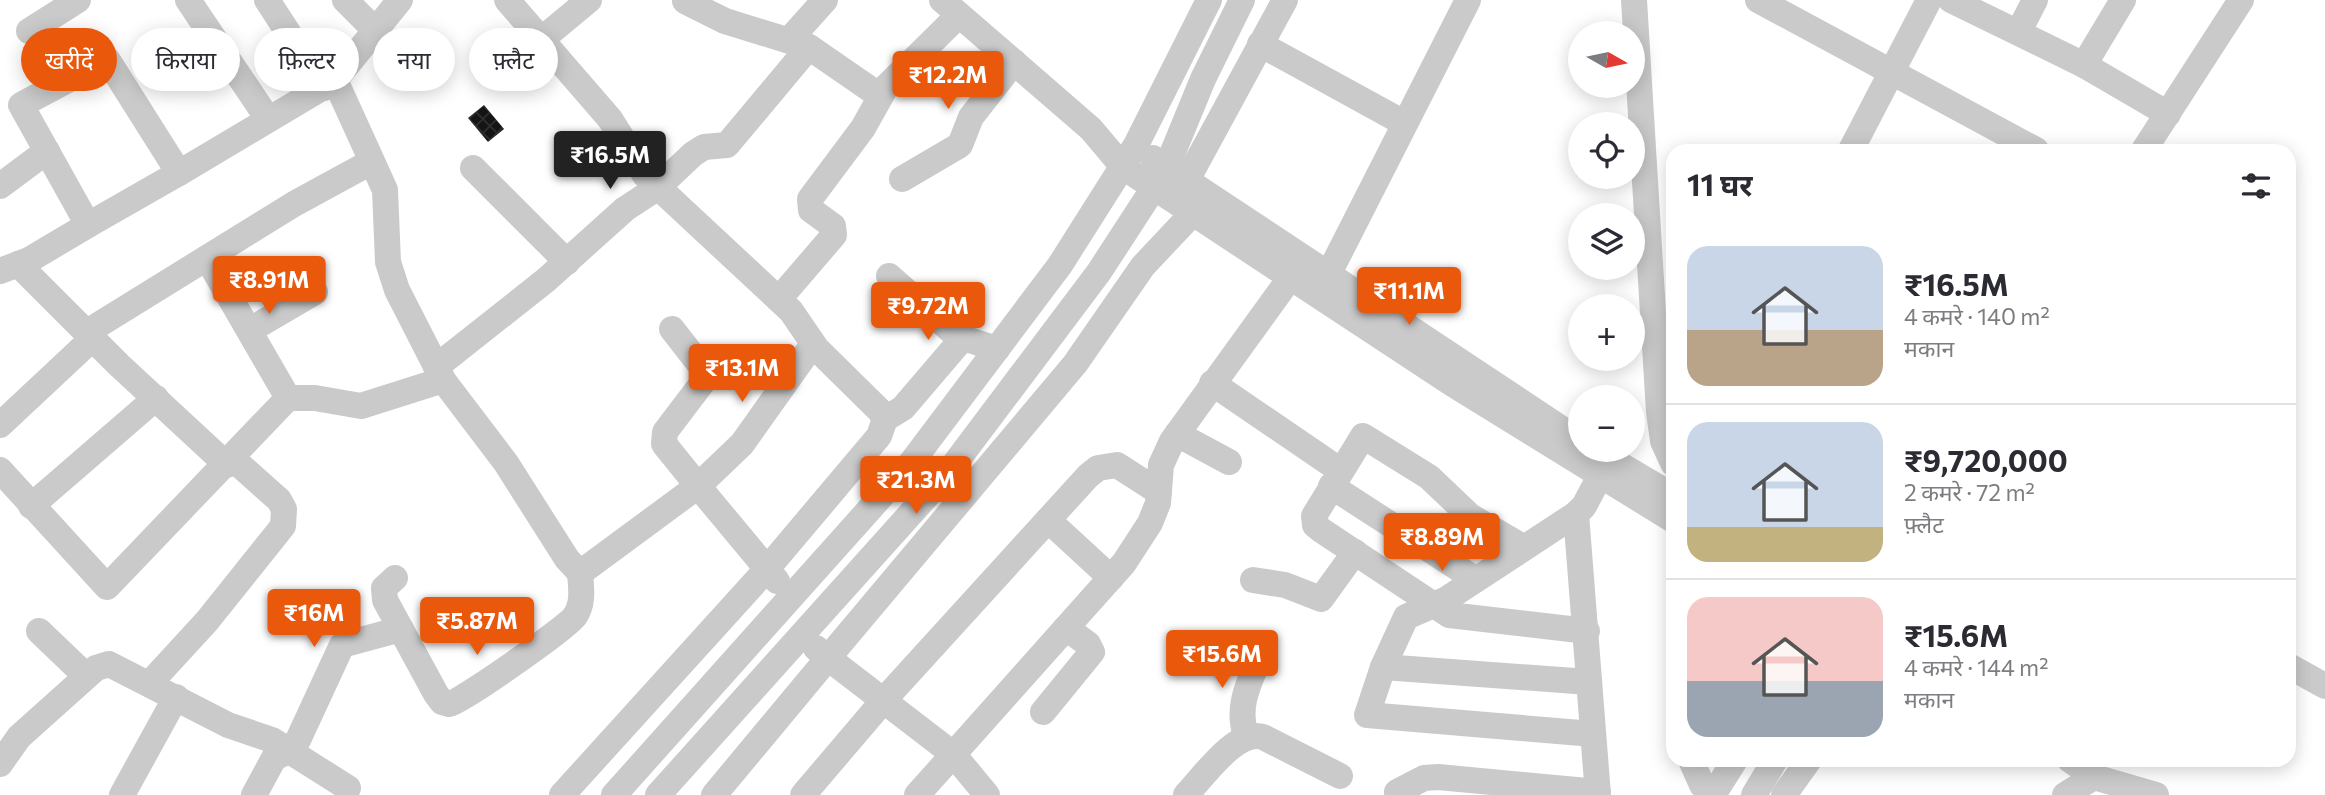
<!DOCTYPE html>
<html lang="hi">
<head>
<meta charset="utf-8">
<style>
	:root { --surface:#fff; --page:#f7f7f7; --text:#2b2b33; --muted:#7c7c81; --line:#e1e1e2; --accent:#ea580c }
	body { margin:0; font-family:Commissioner,"Noto Sans Devanagari",sans-serif; background:var(--page); color:var(--text); height:100vh; display:flex; flex-direction:column; font-size:26px; white-space:nowrap }
	* { box-sizing:border-box; margin:0 }
	p { font-size:23px; color:var(--muted) }
	.icon { flex:none; width:38px; height:38px; fill:none; stroke:currentColor; stroke-width:2; stroke-linecap:round; stroke-linejoin:round }
	.map { position:relative; flex:1; overflow:hidden }
	.side { position:absolute; left:1666px; top:144px; width:630px; height:623px; display:flex; flex-direction:column; background:var(--surface); border-radius:21px; box-shadow:0 4px 18px #0003 }
	.side>* { flex:none }
	.guide { position:absolute; left:21px; top:28px; width:665px; height:63px; display:flex; gap:14px }
	.needle { width:46px; rotate:99deg }
	.fabs { position:absolute; left:1568px; top:21px; display:grid; gap:14px }
	.fabs a { display:grid; place-items:center; width:77px; height:77px; border-radius:50%; background:var(--surface); box-shadow:0 4px 18px #0003; font-size:35px }
	.price { position:absolute; translate:-50% -60px; padding:0 16px; border-radius:7px; background:var(--accent); color:#fff; font-size:23px; line-height:46px; filter:drop-shadow(0 2px 4px #0008) }
	.price::after { content:''; position:absolute; left:50%; top:42px; width:21px; height:16px; margin-left:-10px; background:inherit; clip-path:polygon(0 0,100% 0,50% 100%) }
	.price.current { background:#222; color:#fff }
	ul { padding:0; list-style:none }
	li { display:flex; align-items:center; gap:21px; height:175px; padding:0 21px }
	li+li { border-top:2px solid var(--line) }
	li span { display:grid; place-items:center; flex:none; width:196px; height:140px; border-radius:21px; color:#555 }
	li>.icon { margin-inline-start:auto }
	span .icon { width:84px; height:84px; fill:#fffc; stroke-width:1 }
	li b { font-size:30px }
	h2 { display:flex; justify-content:space-between; align-items:center; height:84px; padding:0 21px; font-size:30px }
	.tag { padding:0 24px; border-radius:32px; background:var(--surface); box-shadow:0 4px 18px #0003; font-size:24px; line-height:63px }
	.tag.current { background:var(--accent); color:#fff }
	.map>svg:first-child { display:block }
	.building { fill:url(#building-cross-hatch) }
	.lines { fill:none; stroke-linecap:round; stroke-linejoin:round }
	.minor { stroke:#cacaca; stroke-width:26 }
</style>
</head>
<body>
<div class="map">
<svg width="2325" height="795" viewBox="0 0 2325 795">
	<defs>
		<pattern id="building-cross-hatch" width="8" height="8" patternUnits="userSpaceOnUse" patternTransform="scale(1.75)"><rect width="8" height="8" fill="#141414"/><path d="M0 0l8 8M0 8l8-8" fill="none" stroke="#2e2e2e"/></pattern>
	</defs>
	<rect width="100%" height="100%" fill="#fff"/>
	<path class="building" d="M484,105L504,129L488,142L468,118Z"/>
	<g class="lines">
		<g class="minor">
			<path d="M188,0L268,119"/>
			<path d="M267,0L324,88"/>
			<path d="M345,0L375,30"/>
			<path d="M507,0L610,119L645,175L791,311L817,349L880,411L885,419L879,436L767,569L777,581"/>
			<path d="M942,0L1091,129L1123,167L1451,383L1673,520"/>
			<path d="M1634,0L1659,412L1663,441L1673,463"/>
			<path d="M1758,0L2036,150"/>
			<path d="M1951,0L2084,65L2168,114"/>
			<path d="M685,1L725,21L809,47L880,96"/>
			<path d="M29,31L78,0"/>
			<path d="M2019,31L2035,0"/>
			<path d="M542,39L589,0"/>
			<path d="M790,39L825,0"/>
			<path d="M1260,44L1404,123"/>
			<path d="M107,59L179,173L88,225L21,105Z"/>
			<path d="M2084,65L2123,0"/>
			<path d="M335,80L385,190L388,262L397,290L443,380L506,463L567,559L580,573L698,486L767,569L562,795"/>
			<path d="M1851,150L1929,0"/>
			<path d="M2144,150L2241,0"/>
			<path d="M1153,158L1580,441"/>
			<path d="M473,168L567,262"/>
			<path d="M179,173L335,80L400,0"/>
			<path d="M902,179L960,145L971,117L1014,62"/>
			<path d="M1186,182L1285,0"/>
			<path d="M0,186L47,151"/>
			<path d="M207,258L288,398"/>
			<path d="M18,264L119,365L227,465"/>
			<path d="M0,271L29,260L88,225"/>
			<path d="M889,276L957,336L997,349"/>
			<path d="M1320,291L1468,0"/>
			<path d="M779,299L834,235L833,226L811,210L810,199L863,128L886,87L959,15"/>
			<path d="M672,329L704,370L706,378L665,432L664,444L698,486L742,444L813,344"/>
			<path d="M250,330L315,292"/>
			<path d="M87,332L294,204L371,162"/>
			<path d="M436,367L546,280L625,209L657,188L693,154L704,147L727,145L809,47"/>
			<path d="M1212,383L1341,471"/>
			<path d="M885,419L903,408L962,339"/>
			<path d="M0,425L93,338"/>
			<path d="M1177,434L1229,462"/>
			<path d="M1595,450L1673,496"/>
			<path d="M0,470L107,587L288,398H315L361,406L443,380"/>
			<path d="M1331,486L1475,579"/>
			<path d="M31,506L156,398"/>
			<path d="M1576,514L1598,795"/>
			<path d="M1048,520L1111,578"/>
			<path d="M1523,547L1470,516L1429,477L1363,436L1314,516L1315,525L1321,530L1449,615L1587,631"/>
			<path d="M395,578L384,588L385,600L436,694L442,702L449,704C461,702 568,627 575,616C584,603 581,587 580,573"/>
			<path d="M1253,580L1285,585L1321,599L1355,552"/>
			<path d="M39,631L86,676"/>
			<path d="M2289,666L2325,686"/>
			<path d="M1383,667L1589,682"/>
			<path d="M150,683L207,621L283,526L284,509L279,500L233,459"/>
			<path d="M1043,712L1092,652L1088,644L1066,628"/>
			<path d="M1593,734L1367,715L1383,667L1406,617L1445,600L1576,514L1584,506L1600,476"/>
			<path d="M1246,736C1235,703 1252,678 1264,647"/>
			<path d="M1691,760L1702,785L1713,794"/>
			<path d="M2070,760L2094,777L2156,795"/>
			<path d="M0,764L19,737L96,668L109,664L228,725L272,740L348,788"/>
			<path d="M1397,792L1424,778L1438,777L1598,792"/>
			<path d="M122,795L176,697"/>
			<path d="M254,795L274,758L289,751L298,740L342,645L401,629"/>
			<path d="M614,795L911,463L1060,265L1136,145L1209,0"/>
			<path d="M658,795L950,470L1099,272L1166,169L1203,79L1242,0"/>
			<path d="M714,795L828,658L816,648"/>
			<path d="M803,795L883,701L1088,476L1098,468L1117,465L1159,492"/>
			<path d="M917,795L1124,563L1150,523L1158,503L1161,465L1172,441L1290,278"/>
			<path d="M987,795L953,754L828,658L1075,364L1143,266L1192,214"/>
			<path d="M1186,795C1203,777 1237,728 1263,737L1340,776"/>
			<path d="M1713,795L1735,760"/>
			<path d="M1754,795L1775,760"/>
			<path d="M1784,795L1809,760"/>
			<path d="M2065,795L2094,777"/>
		</g>
	</g>
</svg>
<div class="fabs">
<a><svg class="needle" viewBox="-14 -14 28 28"><path d="M0-13l5 13h-10z" fill="#e53935"/><path d="M0 13l5-13h-10z" fill="#7c7c81"/></svg></a>
<a><svg class="icon" aria-label="locate" viewBox="0 0 24 24"><circle cx="12" cy="12" r="6"/><path d="M12 2v4M12 18v4M2 12h4M18 12h4"/></svg></a>
<a><svg class="icon" aria-label="layers" viewBox="0 0 24 24"><path d="M12 4l9 5-9 5-9-5zM3 14l9 5 9-5"/></svg></a>
<a>+</a>
<a>−</a>
</div>
<b class="price" style="left:948px;top:111px">₹12.2M</b>
<b class="price current" style="left:610px;top:191px">₹16.5M</b>
<b class="price" style="left:269px;top:316px">₹8.91M</b>
<b class="price" style="left:1409px;top:327px">₹11.1M</b>
<b class="price" style="left:928px;top:342px">₹9.72M</b>
<b class="price" style="left:742px;top:404px">₹13.1M</b>
<b class="price" style="left:916px;top:516px">₹21.3M</b>
<b class="price" style="left:1442px;top:573px">₹8.89M</b>
<b class="price" style="left:314px;top:649px">₹16M</b>
<b class="price" style="left:477px;top:657px">₹5.87M</b>
<b class="price" style="left:1222px;top:690px">₹15.6M</b>
<div class="guide">
<a class="tag current">खरीदें</a>
<a class="tag">किराया</a>
<a class="tag">फ़िल्टर</a>
<a class="tag">नया</a>
<a class="tag">फ़्लैट</a>
</div>
<section class="side">
<h2>11 घर<svg class="icon" aria-label="filters" viewBox="0 0 24 24"><path d="M4 7h16M4 17h16"/><circle cx="9" cy="7" r="2"/><circle cx="15" cy="17" r="2"/></svg></h2>
<ul>
<li><span style="background:linear-gradient(#c9d6e8 60%,#b9a48a 0)"><svg class="icon" aria-label="home" viewBox="0 0 24 24"><path d="M3 11l9-7 9 7M6 9v11h12V9"/></svg></span><div><b>₹16.5M</b><p>4 कमरे · 140 m²</p><p>मकान</p></div></li>
<li><span style="background:linear-gradient(#c9d6e8 75%,#c2b280 0)"><svg class="icon" aria-label="home" viewBox="0 0 24 24"><path d="M3 11l9-7 9 7M6 9v11h12V9"/></svg></span><div><b>₹9,720,000</b><p>2 कमरे · 72 m²</p><p>फ़्लैट</p></div></li>
<li><span style="background:linear-gradient(#f6c9c9 60%,#9aa5b1 0)"><svg class="icon" aria-label="home" viewBox="0 0 24 24"><path d="M3 11l9-7 9 7M6 9v11h12V9"/></svg></span><div><b>₹15.6M</b><p>4 कमरे · 144 m²</p><p>मकान</p></div></li>
</ul>
</section>
</div>
</body>
</html>
